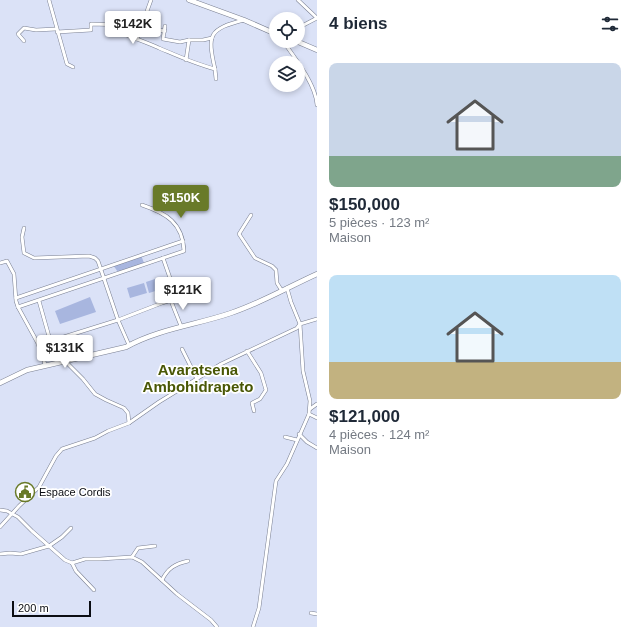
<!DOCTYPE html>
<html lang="fr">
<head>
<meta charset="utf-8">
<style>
	:root { --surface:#fff; --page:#f2f2f3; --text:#1f2937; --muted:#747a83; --accent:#697a29 }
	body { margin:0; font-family:Helvetica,sans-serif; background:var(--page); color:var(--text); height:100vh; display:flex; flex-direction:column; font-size:15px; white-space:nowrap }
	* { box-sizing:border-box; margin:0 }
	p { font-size:13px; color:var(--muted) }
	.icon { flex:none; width:22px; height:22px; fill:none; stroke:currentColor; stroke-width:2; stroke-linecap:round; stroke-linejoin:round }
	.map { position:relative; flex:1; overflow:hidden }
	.panel { display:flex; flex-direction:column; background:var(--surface); width:316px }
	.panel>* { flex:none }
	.controls { position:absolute; left:269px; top:12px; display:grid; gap:8px }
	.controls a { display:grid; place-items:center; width:36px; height:36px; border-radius:50%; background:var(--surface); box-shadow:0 2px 6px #0003; font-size:20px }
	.scale { position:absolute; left:12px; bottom:10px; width:79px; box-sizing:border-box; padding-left:4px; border:2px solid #0b0d13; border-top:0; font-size:11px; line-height:14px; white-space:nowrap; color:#0b0d13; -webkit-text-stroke:3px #fff; paint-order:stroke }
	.price { position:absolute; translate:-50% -34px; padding:0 9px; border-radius:4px; background:#fff; color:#222; font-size:13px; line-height:26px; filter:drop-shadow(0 1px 2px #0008) }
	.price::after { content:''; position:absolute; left:50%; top:24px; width:12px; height:9px; margin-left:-6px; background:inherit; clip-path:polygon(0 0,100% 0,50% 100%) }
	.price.selected { background:var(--accent); color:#fff }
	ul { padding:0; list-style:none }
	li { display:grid; align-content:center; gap:8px; height:212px; padding:0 12px }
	li span { display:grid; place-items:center; height:124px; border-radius:8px; color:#555 }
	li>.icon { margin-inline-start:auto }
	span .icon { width:72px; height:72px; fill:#fffc; stroke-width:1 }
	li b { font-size:17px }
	h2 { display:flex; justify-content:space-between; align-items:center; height:48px; padding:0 12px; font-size:17px }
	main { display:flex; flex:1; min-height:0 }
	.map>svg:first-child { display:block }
	.green { fill:#a8b6df }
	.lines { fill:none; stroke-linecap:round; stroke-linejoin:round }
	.street-casing { stroke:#797f91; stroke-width:4 }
	.secondary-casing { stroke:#797f91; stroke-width:5.5 }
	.street { stroke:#fff; stroke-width:3 }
	.secondary { stroke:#fff; stroke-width:4.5 }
	.labels { text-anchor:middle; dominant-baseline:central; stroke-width:3.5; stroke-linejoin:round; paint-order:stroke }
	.poi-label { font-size:11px; fill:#0b0d13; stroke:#fff; text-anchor:start }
	.district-label { font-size:15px; font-weight:bold; fill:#495705; stroke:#fff }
</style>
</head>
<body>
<main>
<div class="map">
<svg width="317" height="627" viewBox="0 0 317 627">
	<rect width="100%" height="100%" fill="#dbe2f7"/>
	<g class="green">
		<path d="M141,255L144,263L118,272L113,265Z"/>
		<path d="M161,277L165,288L149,293L146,282Z"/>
		<path d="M144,283L147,293L130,298L127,288Z"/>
		<path d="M90,297L96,312L60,324L55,311Z"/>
	</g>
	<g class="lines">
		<defs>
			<g id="street">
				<path d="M49,0L67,64L73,67"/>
				<path d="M298,0L317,18"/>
				<path d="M155,26L159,27L158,30L165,31"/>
				<path d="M165,26L163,39L180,42L189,40"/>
				<path d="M298,28L317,18"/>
				<path d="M57,32L91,30V24L124,25V34C136,39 148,43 159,48C178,56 195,64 215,69L216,79"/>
				<path d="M137,39L151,0"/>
				<path d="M24,41L18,34L24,28L36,30L56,29"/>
				<path d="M283,41C295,58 316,85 317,105"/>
				<path d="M186,60L189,40H203L212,38"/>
				<path d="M215,69C207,34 209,29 244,20"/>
				<path d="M251,215L239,234L255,258L272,266L276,270L277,283L282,291"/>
				<path d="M24,228L22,237L24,253L34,258L89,256L95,258L98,261L118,320L129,345"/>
				<path d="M163,258L177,298"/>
				<path d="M0,263L7,261L14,274L16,301L18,307L41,349L45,365"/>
				<path d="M16,298L183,241"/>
				<path d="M39,301L50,340"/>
				<path d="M171,301L181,326"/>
				<path d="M18,307L184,251C183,223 166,213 142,205"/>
				<path d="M38,345L118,320L162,303L194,293L198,298H201"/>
				<path d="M182,349L197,379"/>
				<path d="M247,351L261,373L266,390L260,399L252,403L254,411"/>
				<path d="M65,361L83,379L95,394L106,400L124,408L128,413L129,423"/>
				<path d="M310,409L317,404"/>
				<path d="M309,414L317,418"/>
				<path d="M299,434L307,442L317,448"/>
				<path d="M285,437L297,440"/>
				<path d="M0,510L7,511L18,517L32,531L65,560L72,563L85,559H100L132,557L142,562L177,594L211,620L217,627"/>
				<path d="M0,527L19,506L39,487L56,456L62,449L95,438L108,431L129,423L159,402L221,364L297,328L300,324L317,319"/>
				<path d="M0,554L10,553L21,554L49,546L62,537L71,528"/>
				<path d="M132,557L138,548L155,546"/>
				<path d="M72,563L76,571L94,590"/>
				<path d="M162,580C168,568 175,564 188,561"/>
				<path d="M311,613L317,614"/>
				<path d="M253,627L259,608L276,481L287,464L309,414L310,401L303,371L300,324L291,302L287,288"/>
			</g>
			<g id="secondary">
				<path d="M189,0L244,20L276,34"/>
				<path d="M296,41L317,50"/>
				<path d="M0,383L27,370L126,347C158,329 196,325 231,313C261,303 288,287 317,274"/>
			</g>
		</defs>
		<use href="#street" class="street-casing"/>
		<use href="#secondary" class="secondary-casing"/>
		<use href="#street" class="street"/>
		<use href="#secondary" class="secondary"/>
	</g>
	<defs>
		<symbol id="civic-ring" viewBox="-11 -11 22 22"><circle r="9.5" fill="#fff" stroke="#697a29" stroke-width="1.5"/><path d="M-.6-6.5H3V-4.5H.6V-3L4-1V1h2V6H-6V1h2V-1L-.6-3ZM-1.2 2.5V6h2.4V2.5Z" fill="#697a29"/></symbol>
	</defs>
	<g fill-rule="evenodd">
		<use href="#civic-ring" x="14" y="481" width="22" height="22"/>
	</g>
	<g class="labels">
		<g class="poi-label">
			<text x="39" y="492">Espace Cordis</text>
		</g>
		<g class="district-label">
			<text x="198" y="369">Avaratsena<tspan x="198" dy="17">Ambohidrapeto</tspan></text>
		</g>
	</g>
</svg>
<div class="controls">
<a><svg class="icon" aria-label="locate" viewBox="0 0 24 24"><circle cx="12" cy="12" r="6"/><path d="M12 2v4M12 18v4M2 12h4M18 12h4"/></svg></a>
<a><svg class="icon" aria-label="layers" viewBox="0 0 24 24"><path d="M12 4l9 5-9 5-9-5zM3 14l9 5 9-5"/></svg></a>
</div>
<div class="scale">200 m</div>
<b class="price" style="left:133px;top:45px">$142K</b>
<b class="price selected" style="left:181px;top:219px">$150K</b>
<b class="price" style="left:183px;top:311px">$121K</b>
<b class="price" style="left:65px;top:369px">$131K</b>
</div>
<section class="panel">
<h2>4 biens<svg class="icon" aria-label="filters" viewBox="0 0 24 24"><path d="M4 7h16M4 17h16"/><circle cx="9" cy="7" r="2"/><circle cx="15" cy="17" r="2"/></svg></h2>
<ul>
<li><span style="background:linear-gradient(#c9d6e8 75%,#7fa58c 0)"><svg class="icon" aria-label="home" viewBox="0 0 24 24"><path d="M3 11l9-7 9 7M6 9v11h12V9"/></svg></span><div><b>$150,000</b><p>5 pièces · 123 m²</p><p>Maison</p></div></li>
<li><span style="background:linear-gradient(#bfe0f5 70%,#c2b280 0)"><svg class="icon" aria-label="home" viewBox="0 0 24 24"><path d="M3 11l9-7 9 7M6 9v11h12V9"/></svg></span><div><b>$121,000</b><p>4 pièces · 124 m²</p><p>Maison</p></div></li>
</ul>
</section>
</main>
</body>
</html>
